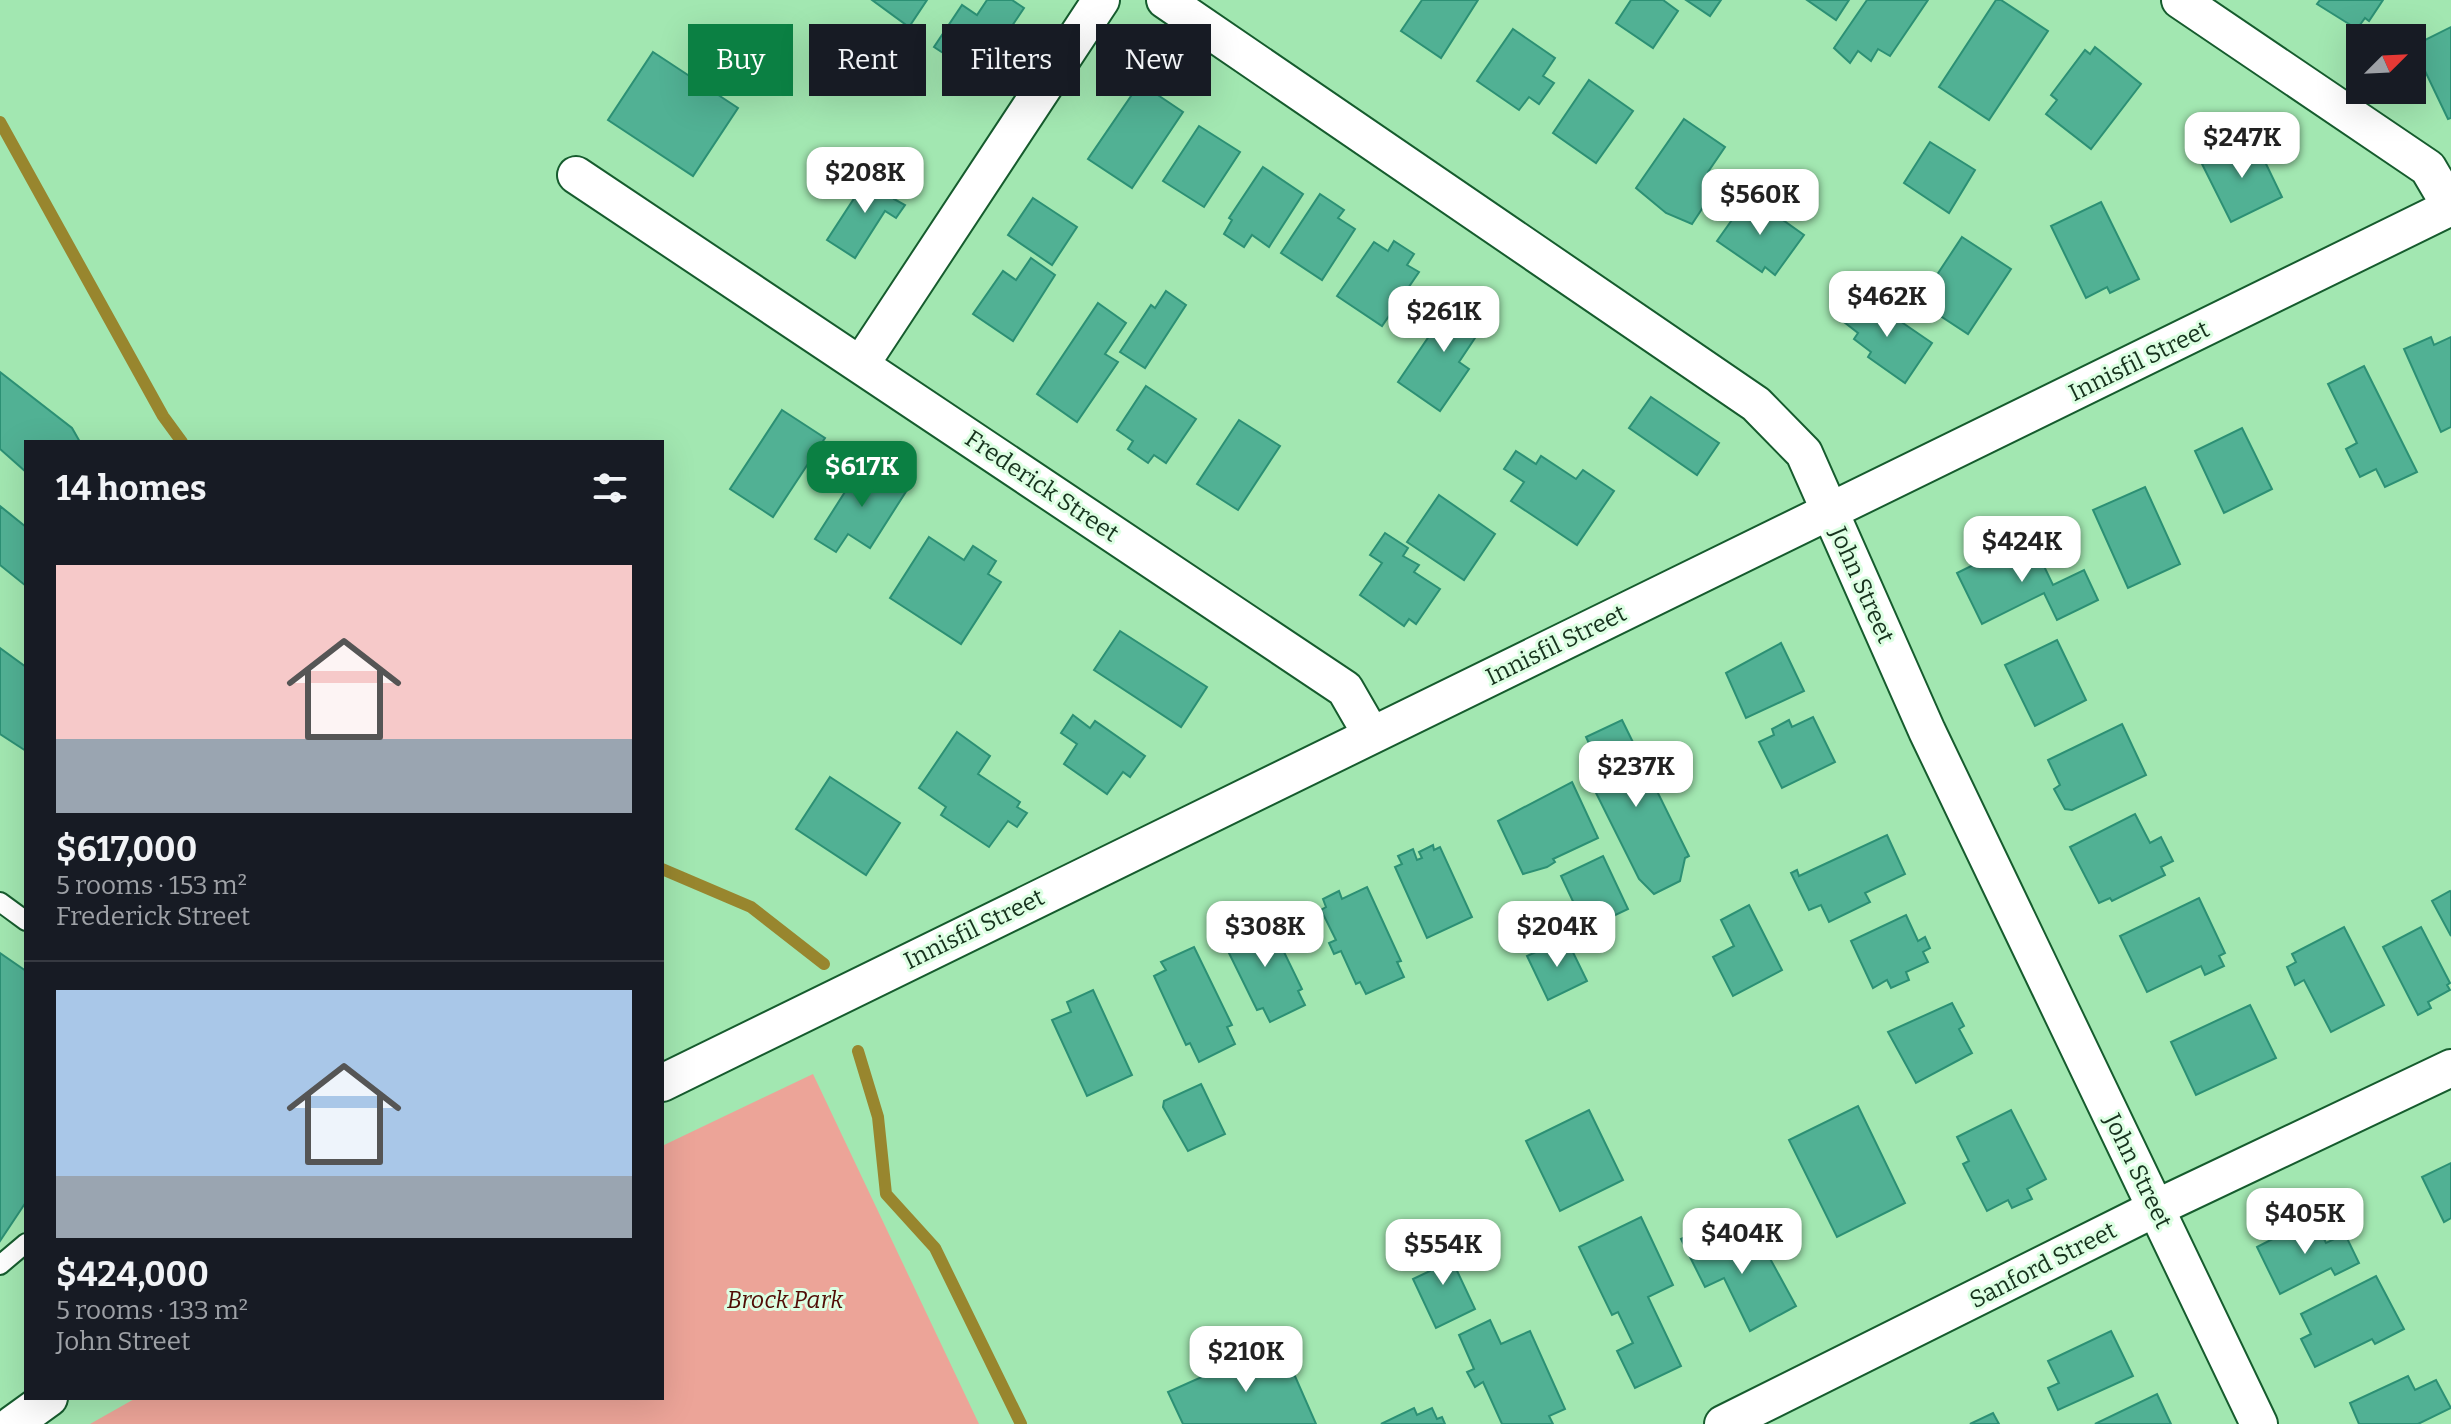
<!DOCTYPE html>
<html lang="en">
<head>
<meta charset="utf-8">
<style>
	:root { --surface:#171b24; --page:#20242c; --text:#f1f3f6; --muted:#9ea1a6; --line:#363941; --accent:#0b8043 }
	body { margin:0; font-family:Bitter,serif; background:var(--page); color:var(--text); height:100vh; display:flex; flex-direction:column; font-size:30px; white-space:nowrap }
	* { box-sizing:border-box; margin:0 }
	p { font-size:26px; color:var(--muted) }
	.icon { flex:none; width:44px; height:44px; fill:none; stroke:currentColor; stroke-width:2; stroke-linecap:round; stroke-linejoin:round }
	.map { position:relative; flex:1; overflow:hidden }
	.side { position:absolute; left:24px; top:440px; width:640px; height:960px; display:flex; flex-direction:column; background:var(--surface); border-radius:0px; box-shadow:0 8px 32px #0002 }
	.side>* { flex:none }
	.hud { position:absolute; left:688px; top:24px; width:760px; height:72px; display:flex; gap:16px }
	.needle { width:52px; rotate:66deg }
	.buttons { position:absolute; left:2346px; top:24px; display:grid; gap:16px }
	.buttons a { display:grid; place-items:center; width:80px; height:80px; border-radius:0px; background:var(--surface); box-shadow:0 8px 32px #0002; font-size:40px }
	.price { position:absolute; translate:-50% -68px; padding:0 18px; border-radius:16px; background:#fff; color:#222; font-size:26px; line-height:52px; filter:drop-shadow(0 2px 4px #0008) }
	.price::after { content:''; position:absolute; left:50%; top:48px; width:24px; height:18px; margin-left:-12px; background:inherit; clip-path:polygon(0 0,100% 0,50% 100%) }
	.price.current { background:var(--accent); color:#fff }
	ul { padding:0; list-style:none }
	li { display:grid; align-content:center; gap:16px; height:424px; padding:0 32px }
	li+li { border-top:2px solid var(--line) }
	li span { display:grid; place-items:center; height:248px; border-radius:0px; color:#555 }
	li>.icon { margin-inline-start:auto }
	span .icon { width:144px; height:144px; fill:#fffc; stroke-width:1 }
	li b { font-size:34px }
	h2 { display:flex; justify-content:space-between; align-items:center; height:96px; padding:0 32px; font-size:34px }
	.pill { padding:0 28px; border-radius:0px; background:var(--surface); box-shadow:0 8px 32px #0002; font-size:28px; line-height:72px }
	.pill.current { background:var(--accent); color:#fff }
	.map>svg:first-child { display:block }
	.green { fill:#eca498 }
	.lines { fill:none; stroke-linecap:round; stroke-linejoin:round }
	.stream { stroke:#98862e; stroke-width:12 }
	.building { fill:#51b194; stroke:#2c9074; stroke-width:2 }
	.service-casing { stroke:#165c2e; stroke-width:22 }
	.minor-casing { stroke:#165c2e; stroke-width:40 }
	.service { stroke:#fff; stroke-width:18 }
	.minor { stroke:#fff; stroke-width:36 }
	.labels { text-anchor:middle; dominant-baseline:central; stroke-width:6; stroke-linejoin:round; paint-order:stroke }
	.street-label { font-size:24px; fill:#16321d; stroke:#ddffe3 }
	.park-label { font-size:24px; font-style:italic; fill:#500c05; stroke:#ddffe3 }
</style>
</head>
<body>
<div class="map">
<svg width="2451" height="1424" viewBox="0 0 2451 1424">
	<rect width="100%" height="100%" fill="#a2e7b1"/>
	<path class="green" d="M813,1074L979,1424H90L136,1398H662V1146Z"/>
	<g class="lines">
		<g class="stream">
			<path d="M0,122L163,416L182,442"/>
			<path d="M662,869L751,907L824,964"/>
			<path d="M858,1051L878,1117L886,1194L935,1248L1021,1424"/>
		</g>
	</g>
	<g class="building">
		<path d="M872,0H927L909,27Z"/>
		<path d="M987,0H1012L1024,8L1012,26L1020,31L1010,47L1000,40L977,75L934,47L962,5L977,15Z"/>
		<path d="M1422,0H1478L1441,58L1401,31Z"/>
		<path d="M1631,0H1663L1678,11L1653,48L1616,23Z"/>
		<path d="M1686,0H1721L1710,16Z"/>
		<path d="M1807,0H1849L1836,20Z"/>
		<path d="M1867,0H1928L1890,56L1878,49L1871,61L1858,51L1850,63L1834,48Z"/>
		<path d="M1996,0H2001L2048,31L1989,120L1939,87Z"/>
		<path d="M2320,0H2383L2369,21L2365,18L2357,29L2317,4Z"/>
		<path d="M2451,27V118L2448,119L2413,46Z"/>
		<path d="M1513,29L1555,58L1543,76L1554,83L1539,104L1529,97L1519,110L1477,81Z"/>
		<path d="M2095,47L2141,84L2091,149L2046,114L2057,100L2051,95L2085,50L2090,54Z"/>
		<path d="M653,52L738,108L693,176L608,120Z"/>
		<path d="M1589,80L1633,111L1596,163L1553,133Z"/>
		<path d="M1140,83L1183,112L1132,188L1088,159Z"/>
		<path d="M1684,119L1725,147L1708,172L1721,180L1692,224L1666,213L1636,188Z"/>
		<path d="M1199,126L1240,152L1204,207L1163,181Z"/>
		<path d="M2254,139L2282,197L2231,222L2202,164Z"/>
		<path d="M1930,142L1975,170L1949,213L1904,183Z"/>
		<path d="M1263,167L1303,194L1269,247L1252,235L1244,247L1224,234L1232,220L1229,218Z"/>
		<path d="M870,174L898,192L894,199L905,205L896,218L885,211L855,258L827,240Z"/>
		<path d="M1320,194L1344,210L1338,218L1355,229L1322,280L1281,253Z"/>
		<path d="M1749,196L1804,235L1775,275L1765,267L1762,272L1717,241Z"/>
		<path d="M1033,198L1077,227L1052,265L1008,235Z"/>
		<path d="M2101,202L2139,279L2110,293L2107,287L2086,298L2051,226Z"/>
		<path d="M1962,237L2011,269L1968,334L1919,302Z"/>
		<path d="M1394,241L1414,254L1407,265L1419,272L1382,326L1337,296L1374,242L1388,251Z"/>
		<path d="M1031,258L1055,275L1013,341L973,314L1003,271L1016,280Z"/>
		<path d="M1166,291L1186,305L1145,368L1120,352L1151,305L1155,308Z"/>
		<path d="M1457,295L1489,317L1459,362L1469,369L1440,411L1398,382Z"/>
		<path d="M1862,295L1932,343L1905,383L1868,357L1871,352L1854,339L1858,333L1844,322Z"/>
		<path d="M1098,303L1126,323L1105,354L1118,362L1077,422L1037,394Z"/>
		<path d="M2431,337L2434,345L2451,337V427L2441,432L2404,349Z"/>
		<path d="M2364,366L2417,472L2385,487L2376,469L2360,477L2346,449L2357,443L2328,384Z"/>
		<path d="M0,372L72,428L80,442H26V472L0,449Z"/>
		<path d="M1146,386L1196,419L1166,463L1154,455L1148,463L1128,449L1133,441L1117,430Z"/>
		<path d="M1651,397L1719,443L1697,475L1629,428Z"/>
		<path d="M782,410L825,438L773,517L730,489Z"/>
		<path d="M1239,420L1280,446L1238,510L1197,484Z"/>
		<path d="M2242,428L2272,489L2224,513L2195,451Z"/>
		<path d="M1516,451L1536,464L1541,456L1576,479L1583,470L1614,491L1577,545L1511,501L1524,482L1504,469Z"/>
		<path d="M864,462L907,490L870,548L848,534L836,552L815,539Z"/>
		<path d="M2145,487L2180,564L2128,588L2093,510Z"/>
		<path d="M1439,495L1495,534L1464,580L1407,542Z"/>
		<path d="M0,506L26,527V586L0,565Z"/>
		<path d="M1385,533L1408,548L1403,556L1419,565L1414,572L1440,589L1416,624L1409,619L1404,626L1360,595L1382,563L1370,555Z"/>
		<path d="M929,537L964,560L973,546L996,561L988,574L1001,582L961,644L890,598Z"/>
		<path d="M2030,537L2053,585L2084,570L2098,600L2057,620L2044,593L1982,624L1957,573Z"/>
		<path d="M1120,631L1207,687L1181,727L1094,670Z"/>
		<path d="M2057,640L2086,700L2035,726L2005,665Z"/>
		<path d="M1781,643L1804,691L1746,718L1726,673Z"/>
		<path d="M0,648L26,667V751L0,734Z"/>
		<path d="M1073,715L1090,728L1095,721L1145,756L1130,777L1123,772L1107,794L1064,764L1077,744L1061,733Z"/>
		<path d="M1813,717L1835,762L1782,788L1759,742L1774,735L1772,729L1789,720L1792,727Z"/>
		<path d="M1622,720L1689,856L1685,858L1680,881L1654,894L1639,879L1592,785L1599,781L1586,755L1593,752L1586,737Z"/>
		<path d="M2122,724L2146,775L2072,810L2065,809L2054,789L2060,785L2048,760Z"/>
		<path d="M957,732L990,756L978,774L1020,802L1017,807L1027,813L1017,827L1008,821L989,847L941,815L946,807L919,788Z"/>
		<path d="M830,777L900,823L866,875L796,829Z"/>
		<path d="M1572,782L1598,838L1553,859L1555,862L1547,867L1523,874L1498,821Z"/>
		<path d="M2135,814L2150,843L2161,837L2173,861L2161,867L2165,875L2112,901L2110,898L2099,903L2070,847Z"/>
		<path d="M1887,835L1905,874L1865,893L1870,902L1829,922L1821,905L1809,910L1791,873L1797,870L1799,876Z"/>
		<path d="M1433,845L1434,850L1440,847L1472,917L1427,938L1395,867L1402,864L1398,856L1413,849L1417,860L1422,858L1419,852Z"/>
		<path d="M1603,856L1628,909L1586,929L1561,876Z"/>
		<path d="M1367,887L1401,961L1397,962L1404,977L1366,994L1360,982L1356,984L1341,951L1334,954L1329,943L1336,940L1321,910L1326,907L1323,899L1339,891L1342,899Z"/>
		<path d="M2450,891L2451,892V936L2432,901Z"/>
		<path d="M2199,898L2225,953L2219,956L2224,966L2205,975L2201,966L2147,992L2120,936Z"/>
		<path d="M1749,905L1782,970L1733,996L1713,957L1734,946L1721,920Z"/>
		<path d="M1266,915L1302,989L1298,991L1305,1005L1270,1022L1263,1008L1257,1010L1224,943L1243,934L1240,927Z"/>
		<path d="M1906,915L1918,941L1925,937L1930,948L1923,952L1928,962L1906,972L1909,980L1891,988L1887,980L1873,988L1851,941Z"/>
		<path d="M2344,927L2384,1005L2331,1032L2304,980L2295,985L2287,967L2296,962L2292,954Z"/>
		<path d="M2421,927L2450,983L2447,985L2450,990L2428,1002L2431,1008L2418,1015L2383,947Z"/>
		<path d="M1566,938L1587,981L1548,1000L1527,956Z"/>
		<path d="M1194,947L1232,1025L1227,1027L1235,1044L1199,1062L1190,1043L1186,1045L1154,976L1166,970L1161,962Z"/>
		<path d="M0,953L26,971V1202L0,1241Z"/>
		<path d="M1093,990L1132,1075L1087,1096L1052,1020L1071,1012L1067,1002Z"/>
		<path d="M1952,1003L1964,1026L1959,1029L1972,1053L1916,1083L1888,1032Z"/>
		<path d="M2250,1005L2276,1058L2196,1095L2171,1042Z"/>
		<path d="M1201,1084L1225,1134L1188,1151L1163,1107L1164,1101Z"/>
		<path d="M1858,1106L1905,1203L1837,1237L1789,1140Z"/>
		<path d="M1589,1110L1623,1180L1560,1211L1526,1141Z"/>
		<path d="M2011,1110L2046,1179L2027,1189L2032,1199L2012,1208L2008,1200L1987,1211L1963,1164L1969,1161L1957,1137Z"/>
		<path d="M2451,1163V1218L2444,1222L2422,1177Z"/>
		<path d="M1641,1217L1673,1285L1648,1297L1681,1366L1635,1388L1617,1351L1633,1343L1618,1312L1612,1315L1579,1247Z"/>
		<path d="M2314,1218L2326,1243L2345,1234L2359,1263L2335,1275L2331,1268L2280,1294L2257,1247Z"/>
		<path d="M1705,1227L1715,1245L1723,1250L1756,1233L1796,1306L1750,1331L1724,1278L1705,1287L1681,1239Z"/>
		<path d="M1443,1241L1475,1309L1436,1328L1413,1279L1430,1271L1421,1251Z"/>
		<path d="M2376,1276L2404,1329L2375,1344L2372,1339L2315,1367L2301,1339L2311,1334L2301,1314Z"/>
		<path d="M1490,1320L1501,1344L1530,1331L1565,1409L1549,1416L1553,1424H1502L1483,1382L1475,1387L1467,1372L1474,1369L1459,1335Z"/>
		<path d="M2111,1331L2133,1376L2058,1410L2048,1388L2059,1383L2048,1361Z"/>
		<path d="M1280,1342L1316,1424H1183L1168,1392Z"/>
		<path d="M2408,1376L2415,1390L2436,1380L2451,1408L2418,1424H2359L2350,1403Z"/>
		<path d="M2157,1394L2171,1424H2095Z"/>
		<path d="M1414,1408L1417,1415L1432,1408L1437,1419L1442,1417L1445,1424H1381Z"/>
		<path d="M1993,1413L1999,1424H1970Z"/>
	</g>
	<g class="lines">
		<defs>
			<g id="service">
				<path d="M0,902L26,921"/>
				<path d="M0,1265L26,1243"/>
			</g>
			<g id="minor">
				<path d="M1165,0L1756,404L1804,453L1927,731L2259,1424"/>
				<path d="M2180,0L2428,168L2451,207"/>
				<path d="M576,175L1345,689L1371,734"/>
				<path d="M861,364L1101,0"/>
				<path d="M662,1083L2451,207"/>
				<path d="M13,1424L49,1398"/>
				<path d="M1723,1424L2156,1208L2451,1068"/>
			</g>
		</defs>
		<use href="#service" class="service-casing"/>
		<use href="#minor" class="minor-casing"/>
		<use href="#service" class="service"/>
		<use href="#minor" class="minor"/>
	</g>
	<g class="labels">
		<g class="street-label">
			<text transform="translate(2139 361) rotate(-26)">Innisfil Street</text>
			<text transform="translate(1042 486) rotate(34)">Frederick Street</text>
			<text transform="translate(1862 585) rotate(66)">John Street</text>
			<text transform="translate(1556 645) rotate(-26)">Innisfil Street</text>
			<text transform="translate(974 929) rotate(-26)">Innisfil Street</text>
			<text transform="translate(2138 1171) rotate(64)">John Street</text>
			<text transform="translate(2043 1265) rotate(-27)">Sanford Street</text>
		</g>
		<g class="park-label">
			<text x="785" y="1300">Brock Park</text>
		</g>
	</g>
</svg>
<div class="buttons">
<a><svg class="needle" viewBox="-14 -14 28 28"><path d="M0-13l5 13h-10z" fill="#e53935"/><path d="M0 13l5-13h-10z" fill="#9ea1a6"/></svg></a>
</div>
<b class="price" style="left:2242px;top:180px">$247K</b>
<b class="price" style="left:865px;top:215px">$208K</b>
<b class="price" style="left:1760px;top:237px">$560K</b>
<b class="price" style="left:1887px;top:339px">$462K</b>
<b class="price" style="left:1444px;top:354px">$261K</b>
<b class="price current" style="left:862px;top:509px">$617K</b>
<b class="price" style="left:2022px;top:584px">$424K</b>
<b class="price" style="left:1636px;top:809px">$237K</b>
<b class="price" style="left:1265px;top:969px">$308K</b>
<b class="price" style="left:1557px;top:969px">$204K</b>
<b class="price" style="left:2305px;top:1256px">$405K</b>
<b class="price" style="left:1742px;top:1276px">$404K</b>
<b class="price" style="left:1443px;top:1287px">$554K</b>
<b class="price" style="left:1246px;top:1394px">$210K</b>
<div class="hud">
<a class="pill current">Buy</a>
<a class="pill">Rent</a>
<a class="pill">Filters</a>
<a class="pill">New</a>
</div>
<section class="side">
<h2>14 homes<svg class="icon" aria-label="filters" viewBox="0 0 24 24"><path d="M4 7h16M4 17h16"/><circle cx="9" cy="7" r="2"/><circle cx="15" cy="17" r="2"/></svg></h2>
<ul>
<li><span style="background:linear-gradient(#f6c9c9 70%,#9aa5b1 0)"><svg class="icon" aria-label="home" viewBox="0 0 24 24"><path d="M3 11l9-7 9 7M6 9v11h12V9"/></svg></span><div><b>$617,000</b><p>5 rooms · 153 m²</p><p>Frederick Street</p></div></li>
<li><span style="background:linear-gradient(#a9c7e8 75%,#9aa5b1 0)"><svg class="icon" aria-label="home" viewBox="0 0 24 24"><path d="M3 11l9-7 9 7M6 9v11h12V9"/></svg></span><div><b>$424,000</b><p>5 rooms · 133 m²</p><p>John Street</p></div></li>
</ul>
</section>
</div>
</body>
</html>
